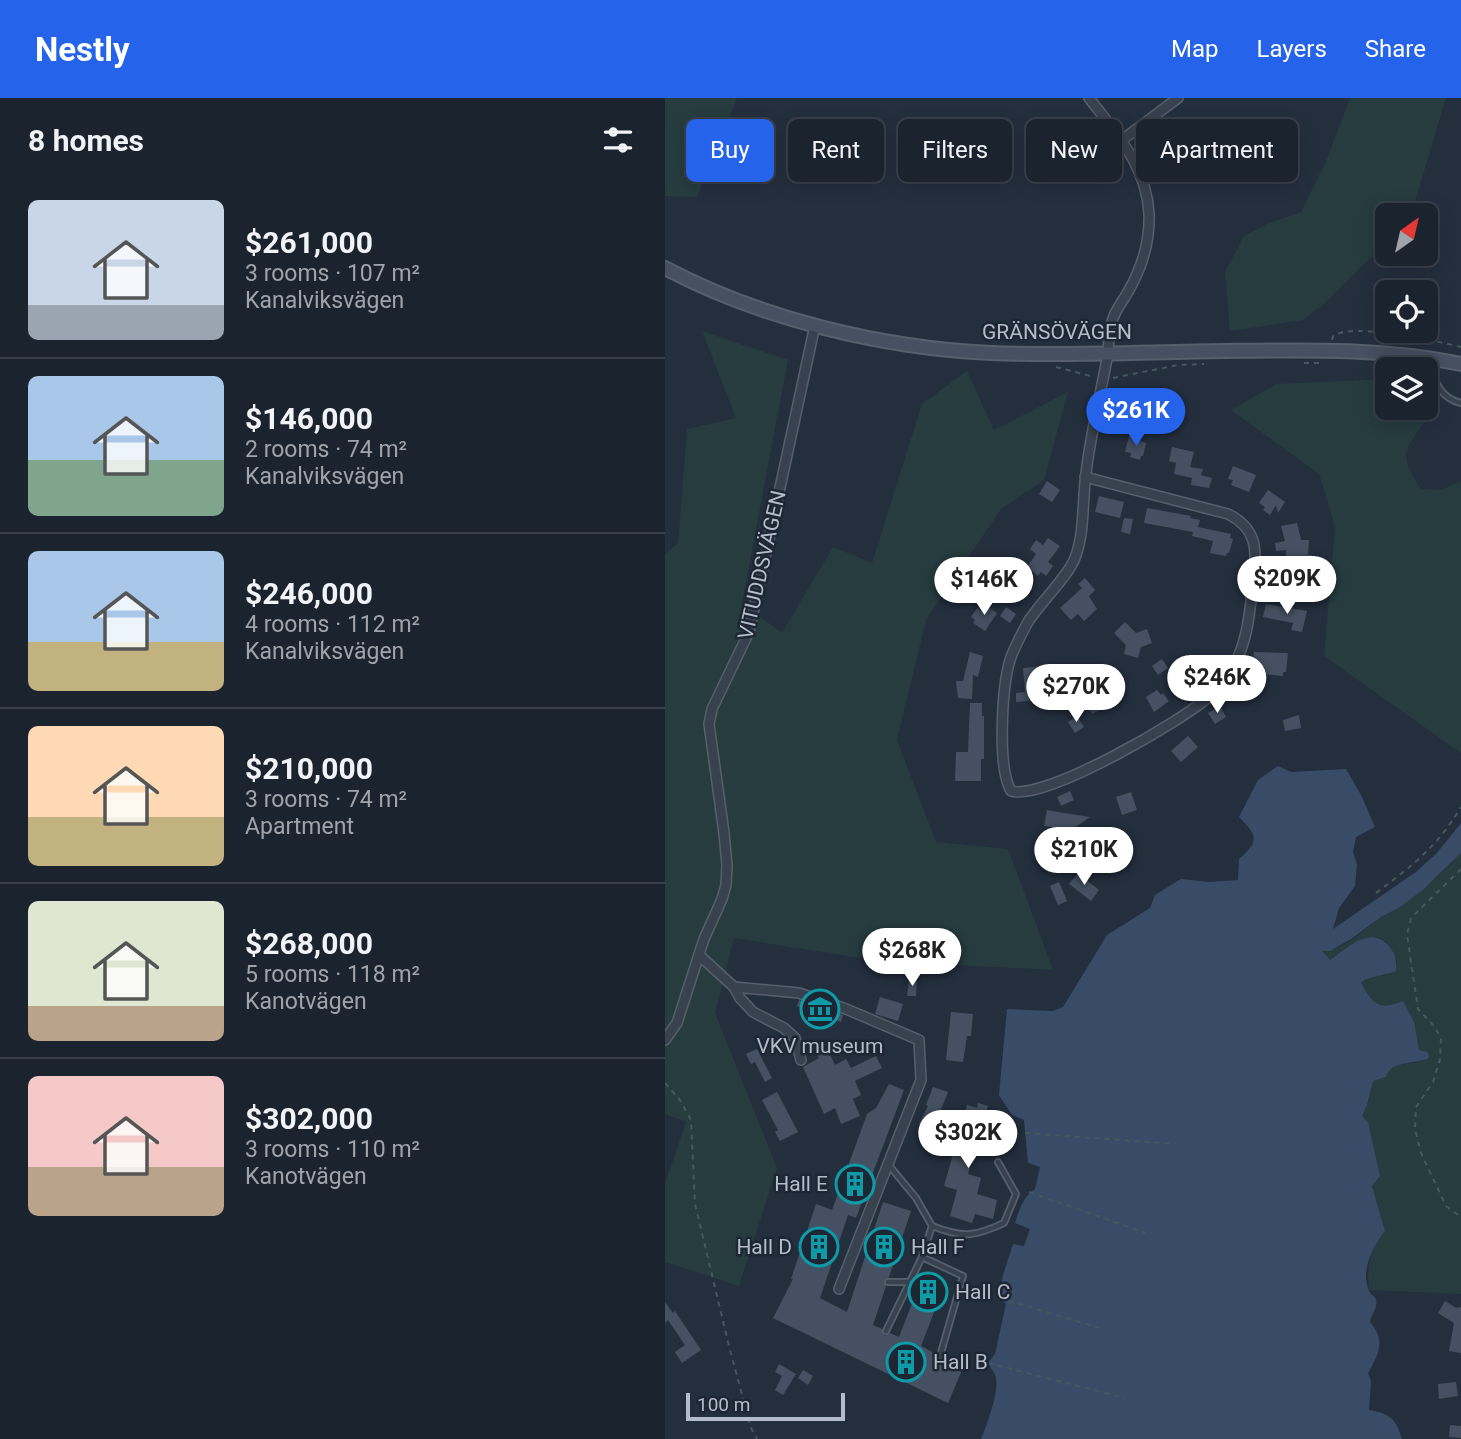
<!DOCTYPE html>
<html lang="en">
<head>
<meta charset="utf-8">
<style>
	:root { --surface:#1b232e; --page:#282f3a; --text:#f1f3f6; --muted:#a0a4aa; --line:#39404a; --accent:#2563eb }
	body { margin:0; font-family:Roboto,sans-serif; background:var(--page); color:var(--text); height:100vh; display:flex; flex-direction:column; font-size:26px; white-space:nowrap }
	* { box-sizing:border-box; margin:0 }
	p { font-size:23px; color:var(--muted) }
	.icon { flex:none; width:38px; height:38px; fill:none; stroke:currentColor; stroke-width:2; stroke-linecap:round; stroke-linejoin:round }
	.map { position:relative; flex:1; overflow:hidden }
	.sheet { display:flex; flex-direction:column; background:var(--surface); width:665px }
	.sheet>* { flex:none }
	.guide { position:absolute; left:21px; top:21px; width:665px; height:63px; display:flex; gap:14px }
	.needle { width:46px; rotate:34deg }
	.buttons { position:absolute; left:710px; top:105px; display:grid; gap:14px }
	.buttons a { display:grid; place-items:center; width:63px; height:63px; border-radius:10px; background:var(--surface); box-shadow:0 4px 18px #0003,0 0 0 2px var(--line); font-size:35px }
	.scale { position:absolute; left:21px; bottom:18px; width:159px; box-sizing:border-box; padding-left:7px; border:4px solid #b4bcc9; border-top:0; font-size:19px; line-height:24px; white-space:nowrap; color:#b4bcc9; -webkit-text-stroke:5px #1d2633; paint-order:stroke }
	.price { position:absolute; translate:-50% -60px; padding:0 16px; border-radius:24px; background:#fff; color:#222; font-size:23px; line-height:46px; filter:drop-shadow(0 2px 4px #0008) }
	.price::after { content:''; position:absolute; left:50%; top:42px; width:21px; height:16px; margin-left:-10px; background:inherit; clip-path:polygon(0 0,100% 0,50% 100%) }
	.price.current { background:var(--accent); color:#fff }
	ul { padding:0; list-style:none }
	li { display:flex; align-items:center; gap:21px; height:175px; padding:0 28px }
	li+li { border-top:2px solid var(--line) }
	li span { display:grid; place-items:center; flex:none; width:196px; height:140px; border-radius:10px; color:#555 }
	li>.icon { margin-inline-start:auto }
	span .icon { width:84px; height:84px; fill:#fffc; stroke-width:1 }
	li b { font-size:30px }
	h2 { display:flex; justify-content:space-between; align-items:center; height:84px; padding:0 28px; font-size:30px }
	.pill { padding:0 24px; border-radius:10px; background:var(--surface); box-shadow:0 4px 18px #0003,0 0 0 2px var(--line); font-size:24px; line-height:63px }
	.pill.current { background:var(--accent); color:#fff }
	header { display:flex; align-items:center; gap:42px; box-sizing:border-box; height:98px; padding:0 35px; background:var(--accent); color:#fff }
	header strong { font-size:33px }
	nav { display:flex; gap:38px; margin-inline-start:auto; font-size:24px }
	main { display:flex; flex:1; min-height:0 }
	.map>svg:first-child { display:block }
	.green { fill:#263c3f }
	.water { fill:#394c67 }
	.building { fill:#455162 }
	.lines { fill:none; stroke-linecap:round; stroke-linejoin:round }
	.lane-casing { stroke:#565f6c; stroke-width:8 }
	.street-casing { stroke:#565f6c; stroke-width:12 }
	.secondary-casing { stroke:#565f6c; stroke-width:16 }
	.path { stroke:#44595c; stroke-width:2; stroke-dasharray:5 5; stroke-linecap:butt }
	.lane { stroke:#38414e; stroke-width:4.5 }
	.street { stroke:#38414e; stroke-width:9 }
	.secondary { stroke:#465061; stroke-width:12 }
	.labels { text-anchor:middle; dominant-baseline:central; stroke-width:5; stroke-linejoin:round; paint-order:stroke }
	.street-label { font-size:21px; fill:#b4bcc9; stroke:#1d2633 }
	.poi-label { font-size:21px; fill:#b4bcc9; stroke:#1d2633; text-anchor:start }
</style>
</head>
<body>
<header>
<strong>Nestly</strong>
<nav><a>Map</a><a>Layers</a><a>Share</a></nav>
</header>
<main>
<section class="sheet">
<h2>8 homes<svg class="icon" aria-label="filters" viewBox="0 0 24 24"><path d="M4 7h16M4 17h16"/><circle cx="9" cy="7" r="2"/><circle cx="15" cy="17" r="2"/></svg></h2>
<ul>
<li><span style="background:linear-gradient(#c9d6e8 75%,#9aa5b1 0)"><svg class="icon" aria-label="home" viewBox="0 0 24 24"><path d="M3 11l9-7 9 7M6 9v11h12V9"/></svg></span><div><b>$261,000</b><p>3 rooms · 107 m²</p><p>Kanalviksvägen</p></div></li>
<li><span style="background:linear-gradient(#a9c7e8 60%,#7fa58c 0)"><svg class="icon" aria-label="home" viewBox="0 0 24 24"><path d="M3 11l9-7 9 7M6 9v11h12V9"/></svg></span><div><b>$146,000</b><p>2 rooms · 74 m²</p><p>Kanalviksvägen</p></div></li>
<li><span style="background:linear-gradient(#a9c7e8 65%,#c2b280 0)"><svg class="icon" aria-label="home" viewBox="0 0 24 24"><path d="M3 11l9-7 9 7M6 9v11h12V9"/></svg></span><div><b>$246,000</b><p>4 rooms · 112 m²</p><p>Kanalviksvägen</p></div></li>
<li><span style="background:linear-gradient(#ffd9b3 65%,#c2b280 0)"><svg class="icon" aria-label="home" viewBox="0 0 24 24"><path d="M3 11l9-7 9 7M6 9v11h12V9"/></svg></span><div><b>$210,000</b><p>3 rooms · 74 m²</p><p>Apartment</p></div></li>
<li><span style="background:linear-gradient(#dfe7d0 75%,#b9a48a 0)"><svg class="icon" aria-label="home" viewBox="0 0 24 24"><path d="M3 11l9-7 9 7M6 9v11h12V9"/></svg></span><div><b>$268,000</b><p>5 rooms · 118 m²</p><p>Kanotvägen</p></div></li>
<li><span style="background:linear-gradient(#f6c9c9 65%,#b9a48a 0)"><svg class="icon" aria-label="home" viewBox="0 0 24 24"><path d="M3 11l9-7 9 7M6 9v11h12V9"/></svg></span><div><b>$302,000</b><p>3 rooms · 110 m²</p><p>Kanotvägen</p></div></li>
</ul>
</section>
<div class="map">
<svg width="796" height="1341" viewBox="0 0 796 1341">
	<rect width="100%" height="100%" fill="#242f3e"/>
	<g class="green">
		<path d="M0,0H72L32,99L0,98Z"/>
		<path d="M685,0H781L746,117H723V142L659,206L638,222L565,233L560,174L579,138L604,125L636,114L662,61Z"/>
		<path d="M37,233L123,262L77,505L117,535L168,449L207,465L257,306L302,273L329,332L403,294L379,382L336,411L261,522L232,642L271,744L343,751L388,872L215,863L69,840L50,915L112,1070L74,1188L0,1164V1086L21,1024L0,1016V456L13,445L22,331L71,320Z"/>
		<path d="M723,281V310L761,309L765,316C742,350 730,354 756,391L776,392L796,383V655L659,558L670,428L654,376L566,312L611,286Z"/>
		<path d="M796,755V1196L704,1192C702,1164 704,1156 720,1133L707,1087L715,1077L703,1025L697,1018L702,1007L708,983L721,979C727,962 749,968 764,960L763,954L754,952L738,903C713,913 707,905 696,883L710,876L719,878L732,864C717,820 692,845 666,862L657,854V852C676,855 699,831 714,821C729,810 746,802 760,790C773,779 785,768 796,755Z"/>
	</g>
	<path class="water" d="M613,668L626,674L681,671L696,697L710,729L691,739L688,754L692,766L690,788L674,810L668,831L751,774L772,755L796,725V755L759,791L735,809L716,819L686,841L665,853H657L665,862C682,851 704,827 723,847C730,854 732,863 731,873C719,878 708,877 696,884C707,906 714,913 738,903L749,924L754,952L763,954L764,960C748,967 727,962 721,979L708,983L702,1007L697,1018L703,1024L715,1078L707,1088L720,1133C708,1149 695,1172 704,1193C707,1200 709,1195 711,1202C713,1210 706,1216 705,1224C721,1243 714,1255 703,1275L706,1283L704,1312C725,1316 731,1320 737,1341H316C322,1327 334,1294 331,1280C330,1275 325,1269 323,1265L330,1256L341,1206L334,1200L338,1177L348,1146L359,1148L365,1131L350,1125C354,1113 358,1098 370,1091L375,1069L363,1065L359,1022L347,1017L334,997L342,911L388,913L398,909L442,837L485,810L490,797L516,781L544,784L573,782L574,761C595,743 592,737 574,719L593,682Z"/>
	<g class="building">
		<path d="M464,338L476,340L475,343L481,345L478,358H476L475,362L465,359L466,355L460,354Z"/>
		<path d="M507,349L529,354L525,369L538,371L536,377L547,380L544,390L526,387L527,380L509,376L511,365L504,363Z"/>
		<path d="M568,368L591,377L584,394L566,387L568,382L563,381Z"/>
		<path d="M382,383L395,392L387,404L374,396Z"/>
		<path d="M603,392L620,404L613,415L611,407L605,417L598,412L600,409L594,405Z"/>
		<path d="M434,398L459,404L455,420L430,414Z"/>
		<path d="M482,410L526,418L525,420L535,422L533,429L566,436L565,440L568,441L564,455H562L561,458L545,455L548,443L527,438L528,434L479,425Z"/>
		<path d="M459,420L468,421L465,436L456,434Z"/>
		<path d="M632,425L636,442H644L643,457H647V473L620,472L621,452L611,453L610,445L620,443L616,428Z"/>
		<path d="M383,440L395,448L383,464L388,468L381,478L376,474L373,478L362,469L371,456L365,451L371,442L378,447Z"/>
		<path d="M420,480L430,492L424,498L432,511L419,523L413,516L406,522L395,510L417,490L413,486Z"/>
		<path d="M601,506L642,513L637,534L626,532L628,525L598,519Z"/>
		<path d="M320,507L332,515L320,533L308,525L310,522L306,519L312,510L316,513Z"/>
		<path d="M341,509L351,516L345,525L335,518Z"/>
		<path d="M460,524L471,535L482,531L487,545L476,549L473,560L459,556L461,547L449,535Z"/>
		<path d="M305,554L318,558L313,579L308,577L307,601L293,600L291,583H298Z"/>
		<path d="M589,554L623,555L621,574H618V578L587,575Z"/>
		<path d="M497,561L503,570L493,577L487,568Z"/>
		<path d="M389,567V592L364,594V603L351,604V595L360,594L358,570Z"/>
		<path d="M492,592L496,597L498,595L504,603L489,614L481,599Z"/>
		<path d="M427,596L435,612L427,616L418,600Z"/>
		<path d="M305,605H317V618H319V661H316V683H290L291,654H303Z"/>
		<path d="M555,608L561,619L550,626L543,615Z"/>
		<path d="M634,617L636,630L620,633L618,622Z"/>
		<path d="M412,618L419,629L410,635L403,624Z"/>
		<path d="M523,638L533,649L516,664L506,653Z"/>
		<path d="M405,693L409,702L396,708L392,699Z"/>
		<path d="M466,694L472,712L457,717L451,699Z"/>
		<path d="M382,712L399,715L425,719L398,738L393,730L379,728Z"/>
		<path d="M413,775L434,792L426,803L404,786Z"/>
		<path d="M394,784L402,803L393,807L385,788Z"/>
		<path d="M244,882H252L251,898H242Z"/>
		<path d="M215,899L238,906L233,923L210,916Z"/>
		<path d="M134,902L178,917L176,924L132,908Z"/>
		<path d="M286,914L308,916L306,938H302L298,964L281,962Z"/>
		<path d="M92,951L107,980L100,984L90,964L86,966L81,956Z"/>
		<path d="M162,951L170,967L181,961L186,970L211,958L217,970L190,983L196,997L188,1001L195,1018L176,1026L170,1010L159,1016L138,969L154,960L152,956Z"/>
		<path d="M224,986L239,992L191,1120L183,1117L155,1200L182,1214L218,1104L246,1113L224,1179L219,1182L221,1188L208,1227L217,1231L220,1238L225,1235L234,1239L259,1174L281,1183L256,1248L271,1256L273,1262L279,1260L298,1270L283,1305L108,1220L128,1181H126L151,1106L167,1112L202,1016L211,1010Z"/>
		<path d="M268,989L283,994L271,1024L280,1028L267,1047L256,1045L261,1030L254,1026L263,1008L261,1007Z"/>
		<path d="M112,994L133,1034L115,1043L110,1034L113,1032L97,1002Z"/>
		<path d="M313,1005L323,1008L303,1076L316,1080L312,1096L332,1102L328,1121L310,1116L307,1125L285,1118L292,1092L279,1088L302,1007L312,1010Z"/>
		<path d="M780,1203L791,1210L796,1209V1255L784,1253L789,1225L773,1215Z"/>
		<path d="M0,1204L8,1215L10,1213L36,1252L17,1265L10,1254L20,1247L3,1222L0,1225Z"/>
		<path d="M114,1266L131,1276L118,1297L110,1292L117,1278L110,1274Z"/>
		<path d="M138,1272L148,1278L143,1287L133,1280Z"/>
		<path d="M791,1284L793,1298L774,1301L773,1286Z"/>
		<path d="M785,1327L796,1328V1340L784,1339Z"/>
	</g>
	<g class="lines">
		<defs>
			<g id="lane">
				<path d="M767,264C768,284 776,300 796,305"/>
				<path d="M223,1066L251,1100L267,1128L257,1159L298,1178L275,1258"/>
				<path d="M267,1128C298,1140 309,1139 339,1125L351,1096L333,1064"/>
				<path d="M223,1184H244"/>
				<path d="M221,1233L257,1159"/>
			</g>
			<g id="street">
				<path d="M457,42L513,0"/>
				<path d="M420,379L563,416C591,430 592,449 589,479C585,507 584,541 569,567C563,577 555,589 546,597C519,622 380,703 346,693C332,669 337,589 345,562C349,550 357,535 363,524C375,505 404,477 410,460C420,434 417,403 421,376C425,339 434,303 441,266C444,252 443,238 447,224C449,213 459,202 464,192C477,169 485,142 484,116C482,69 451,35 424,0"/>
				<path d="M34,857L69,889L134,895L181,911L254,942L256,982L174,1191"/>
				<path d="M69,889L75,900L88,914L119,930L130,940L136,962"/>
				<path d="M0,942L12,925L39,841L57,801L61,787L62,767L59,735L44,626L47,611L84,534L150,227"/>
			</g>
			<path id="secondary" d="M0,170C96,221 217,250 326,255C403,258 481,254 559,253C639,252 717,250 796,266"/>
		</defs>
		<use href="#lane" class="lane-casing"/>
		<use href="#street" class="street-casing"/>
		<use href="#secondary" class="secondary-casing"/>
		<g class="path">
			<path d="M667,242L668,238C688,224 771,243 796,249"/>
			<path d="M639,265H658"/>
			<path d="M391,269L429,279"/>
			<path d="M448,280L513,267L539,266"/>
			<path d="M796,771L746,820L742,837L753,911L769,928L776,940L775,961L768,984L751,1009L750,1031L756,1055L781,1108L796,1119"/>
			<path d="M711,795C748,767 772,749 796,709"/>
			<path d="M0,985L15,1002L26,1022L30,1106L64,1248L86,1330L92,1341"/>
			<path d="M360,1035L510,1046"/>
			<path d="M364,1094L481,1135"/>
			<path d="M334,1200L435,1230"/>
			<path d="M323,1265L460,1300"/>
		</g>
		<use href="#lane" class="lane"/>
		<use href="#street" class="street"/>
		<use href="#secondary" class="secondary"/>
	</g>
	<defs>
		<symbol id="museum-ring" viewBox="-11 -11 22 22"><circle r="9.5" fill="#1d2633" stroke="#0f9aa8" stroke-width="1.5"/><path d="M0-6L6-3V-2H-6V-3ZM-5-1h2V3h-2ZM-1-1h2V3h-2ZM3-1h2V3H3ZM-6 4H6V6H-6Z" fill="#0f9aa8"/></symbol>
		<symbol id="building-ring" viewBox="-11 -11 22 22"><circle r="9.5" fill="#1d2633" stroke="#0f9aa8" stroke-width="1.5"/><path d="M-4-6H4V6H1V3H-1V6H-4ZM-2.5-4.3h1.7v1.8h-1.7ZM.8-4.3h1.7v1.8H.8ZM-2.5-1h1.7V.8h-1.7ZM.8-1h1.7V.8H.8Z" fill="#0f9aa8"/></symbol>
	</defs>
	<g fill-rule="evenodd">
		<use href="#museum-ring" x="133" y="889" width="44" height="44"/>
		<use href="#building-ring" x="168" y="1064" width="44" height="44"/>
		<use href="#building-ring" x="132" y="1127" width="44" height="44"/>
		<use href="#building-ring" x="197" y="1127" width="44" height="44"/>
		<use href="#building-ring" x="241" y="1172" width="44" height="44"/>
		<use href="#building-ring" x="219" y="1242" width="44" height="44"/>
	</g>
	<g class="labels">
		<g class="street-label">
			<text x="392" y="234">GRÄNSÖVÄGEN</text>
			<text transform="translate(97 467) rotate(-77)">VITUDDSVÄGEN</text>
		</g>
		<g class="poi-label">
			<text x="155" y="948" text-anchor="middle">VKV museum</text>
			<text x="163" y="1086" text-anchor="end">Hall E</text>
			<text x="127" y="1149" text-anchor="end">Hall D</text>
			<text x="246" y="1149">Hall F</text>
			<text x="290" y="1194">Hall C</text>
			<text x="268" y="1264">Hall B</text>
		</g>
	</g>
</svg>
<div class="buttons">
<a><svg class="needle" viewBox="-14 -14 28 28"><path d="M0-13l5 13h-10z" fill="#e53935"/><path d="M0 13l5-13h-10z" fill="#a0a4aa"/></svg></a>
<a><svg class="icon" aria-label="locate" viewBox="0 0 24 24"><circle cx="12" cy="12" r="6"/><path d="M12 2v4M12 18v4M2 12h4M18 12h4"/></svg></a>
<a><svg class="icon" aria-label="layers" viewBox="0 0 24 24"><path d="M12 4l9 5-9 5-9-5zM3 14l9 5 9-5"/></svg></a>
</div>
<div class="scale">100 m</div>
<b class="price current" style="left:471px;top:350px">$261K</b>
<b class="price" style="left:622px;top:518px">$209K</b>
<b class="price" style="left:319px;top:519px">$146K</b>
<b class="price" style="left:552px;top:617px">$246K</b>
<b class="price" style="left:411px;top:626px">$270K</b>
<b class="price" style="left:419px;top:789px">$210K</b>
<b class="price" style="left:247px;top:890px">$268K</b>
<b class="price" style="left:303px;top:1072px">$302K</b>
<div class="guide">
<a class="pill current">Buy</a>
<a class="pill">Rent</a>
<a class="pill">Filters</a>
<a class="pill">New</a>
<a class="pill">Apartment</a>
</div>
</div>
</main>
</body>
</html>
